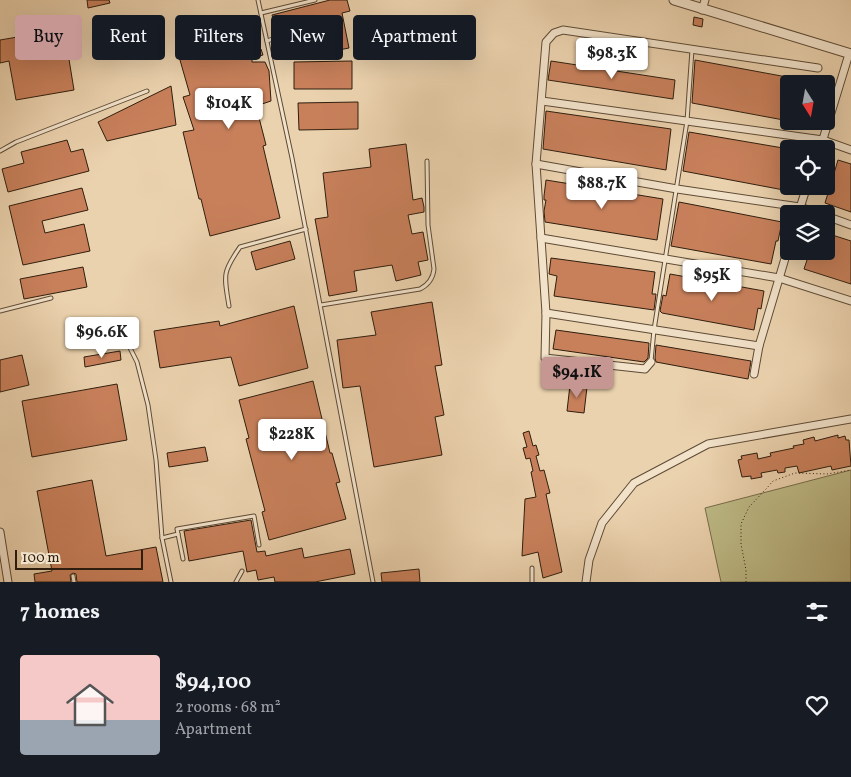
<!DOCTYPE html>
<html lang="en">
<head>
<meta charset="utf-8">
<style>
	:root { --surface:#171b24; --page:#242831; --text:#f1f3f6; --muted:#9ea1a6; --line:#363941; --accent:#c59692 }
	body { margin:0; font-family:Vollkorn,serif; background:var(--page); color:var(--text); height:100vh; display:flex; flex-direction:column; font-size:19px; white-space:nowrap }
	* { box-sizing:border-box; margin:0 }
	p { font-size:16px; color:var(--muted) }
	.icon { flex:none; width:28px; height:28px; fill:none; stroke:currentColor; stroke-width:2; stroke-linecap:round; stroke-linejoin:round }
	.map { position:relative; height:582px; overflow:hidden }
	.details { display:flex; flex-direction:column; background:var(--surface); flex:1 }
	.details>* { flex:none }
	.top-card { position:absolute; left:15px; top:15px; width:500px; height:45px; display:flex; gap:10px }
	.needle { width:32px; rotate:169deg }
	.controls { position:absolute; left:780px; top:75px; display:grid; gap:10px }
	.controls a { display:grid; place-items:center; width:55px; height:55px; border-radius:5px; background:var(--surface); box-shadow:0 5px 20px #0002; font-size:25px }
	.scale { position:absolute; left:15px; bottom:12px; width:128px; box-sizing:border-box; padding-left:5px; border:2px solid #2f1e0e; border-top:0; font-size:14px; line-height:18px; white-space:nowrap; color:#2f1e0e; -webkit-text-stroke:4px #f2e2ca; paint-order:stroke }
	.price { position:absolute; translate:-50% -42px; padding:0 11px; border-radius:5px; background:#fff; color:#222; font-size:16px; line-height:32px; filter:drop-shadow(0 1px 2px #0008) }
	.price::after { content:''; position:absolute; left:50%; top:30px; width:15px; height:11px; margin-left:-8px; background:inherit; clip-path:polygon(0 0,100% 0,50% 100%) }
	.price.active { background:var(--accent); color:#111 }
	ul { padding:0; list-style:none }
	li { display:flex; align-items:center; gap:15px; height:125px; padding:0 20px }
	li+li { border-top:1px solid var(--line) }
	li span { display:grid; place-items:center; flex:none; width:140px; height:100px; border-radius:5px; color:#555 }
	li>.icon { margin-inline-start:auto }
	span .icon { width:60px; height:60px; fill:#fffc; stroke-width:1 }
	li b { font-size:21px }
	h2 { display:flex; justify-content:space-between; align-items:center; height:60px; padding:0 20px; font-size:21px }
	.pill { padding:0 18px; border-radius:5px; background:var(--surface); box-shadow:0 5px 20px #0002; font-size:18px; line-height:45px }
	.pill.active { background:var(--accent); color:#111 }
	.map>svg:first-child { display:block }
	.green { fill:#bdba86; stroke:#766c4a }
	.building { fill:#c8805b; stroke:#2f1e0e }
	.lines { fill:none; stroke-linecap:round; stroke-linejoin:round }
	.service-casing { stroke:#5e4b36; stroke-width:5 }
	.minor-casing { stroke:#5e4b36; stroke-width:9 }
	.tertiary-casing { stroke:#5e4b36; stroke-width:11 }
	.path { stroke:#2f1e0e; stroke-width:1; stroke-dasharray:1 2.5; stroke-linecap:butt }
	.service { stroke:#f2e2ca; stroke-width:3 }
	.minor { stroke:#f2e2ca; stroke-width:7 }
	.tertiary { stroke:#f2e2ca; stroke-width:9 }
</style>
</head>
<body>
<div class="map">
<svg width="851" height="582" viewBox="0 0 851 582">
	<rect width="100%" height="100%" fill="#ebd2ae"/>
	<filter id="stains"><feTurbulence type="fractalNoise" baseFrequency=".004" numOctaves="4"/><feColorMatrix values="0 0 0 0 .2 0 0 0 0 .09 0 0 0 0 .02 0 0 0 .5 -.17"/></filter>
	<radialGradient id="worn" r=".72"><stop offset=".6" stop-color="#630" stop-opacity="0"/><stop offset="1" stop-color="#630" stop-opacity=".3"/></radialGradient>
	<path class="green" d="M851,470V582H721L705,508Z"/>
	<g class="building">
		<path d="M87,0H109L110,3L88,8Z"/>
		<path d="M330,0H347L350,11L342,13L349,48L307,56L305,47L295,49L293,36L322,29L324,26L322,23L292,29L291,27L276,31L272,15Z"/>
		<path d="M256,17L258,27L240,31L245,52L261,49L263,55L252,58V62H265L269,71L271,101L256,106L266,145L263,146L280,218L210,236L201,199H199L183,132L194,130L183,97L190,95L178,53L234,23Z"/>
		<path d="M694,17L703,19L702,27L693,25Z"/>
		<path d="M64,29L74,90L16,100L9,61L0,63V40Z"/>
		<path d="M695,60L803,80L802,84H789V121L692,103Z"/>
		<path d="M352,61V89H294V62Z"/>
		<path d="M551,61L675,80L673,99L548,80Z"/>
		<path d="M171,86L176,125L107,141L98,122Z"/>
		<path d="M358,102V129L299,130L298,103Z"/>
		<path d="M546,111L671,129L666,170L543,149Z"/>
		<path d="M689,132L789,149V191L683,171Z"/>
		<path d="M67,140L71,152L83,149L89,171L8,192L2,169L24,163L21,152Z"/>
		<path d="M406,144L413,200L422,198L424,207V212L408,215L412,234L423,232L428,260L418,262L421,275L396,281L392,265L354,271L357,291L329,296L315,219L328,217L323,173L371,167L369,149Z"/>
		<path d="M838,160L851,164V212L825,203Z"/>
		<path d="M546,180L663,199L657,240L545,222L544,211L546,200H544V196Z"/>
		<path d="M82,188L88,210L42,221L45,233L84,224L90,251L23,265L9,206Z"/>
		<path d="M679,202L782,222L778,241H776L771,264L671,246Z"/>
		<path d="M826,233L851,241V284L804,269L810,251H826Z"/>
		<path d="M290,241L295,259L256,270L251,252Z"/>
		<path d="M551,258L655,272L652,294H656L654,310L554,296L557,276L549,274Z"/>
		<path d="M83,267L87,287L24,299L20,279Z"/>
		<path d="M670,274L764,291L761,309L758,308L754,330L662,313L660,311L663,295L666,296Z"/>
		<path d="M432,302L442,365L435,366L444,415L435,417L442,455L374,467L360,386L343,388L337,340L376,335L371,312Z"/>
		<path d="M294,306L308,368L239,386L231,357L160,368L154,331L219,321L220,326Z"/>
		<path d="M556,330L649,343L648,358L644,362L553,349Z"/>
		<path d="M656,345L751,361L748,379L656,362L655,358Z"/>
		<path d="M120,351L121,360L85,367L84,357Z"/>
		<path d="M22,355L29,385L0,392V360Z"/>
		<path d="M313,381L330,453H332L340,482L336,483L346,519L269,540L262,512L265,511L246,439L249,438L239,400Z"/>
		<path d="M117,384L127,440L32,457L22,401Z"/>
		<path d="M570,385L587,387L584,413L567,411Z"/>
		<path d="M529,431L533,446L536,445L539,455L536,456L540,471L544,470L550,493L546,494L562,572L543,578L538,552L522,556L525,499L536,497L531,472L533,471L530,458L526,459L523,448L527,447L523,433Z"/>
		<path d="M838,435V438L845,436L846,440H849L851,466L832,470L831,466L799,473L797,466L785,468V472L778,473L777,470L761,473L762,477L751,479V476L742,477L738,460L742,459L741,456L757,453L758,459L771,456L770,453L794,448L793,446L804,444L803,440L814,437L815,441Z"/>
		<path d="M205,447L208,461L169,467L167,453Z"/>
		<path d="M92,480L106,556L156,547L163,582H77L76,574L73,573L70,575L71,582H35L34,574L52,571L37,491Z"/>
		<path d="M251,520L257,552L265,551L266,556L302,548L304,558L350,549L355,574L315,582H275L274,577L258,580L256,570L247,572L243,551L189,561L184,531Z"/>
		<path d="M419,569L420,582H382L381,573Z"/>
	</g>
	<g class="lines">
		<defs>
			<g id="service">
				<path d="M258,0L292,158L373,582"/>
				<path d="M261,13L315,0"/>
				<path d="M267,41L293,32L321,26"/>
				<path d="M0,151L16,142L147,91"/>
				<path d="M321,305L420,289C428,285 433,279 434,269L428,225L427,161"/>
				<path d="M229,306C224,275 222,273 240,247L306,229"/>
				<path d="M0,311L51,298"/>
				<path d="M120,328L137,362L148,405L156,460L162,538L171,582"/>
				<path d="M651,361L654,330L687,121L692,50"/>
				<path d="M178,534L183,559"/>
				<path d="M162,538L178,534L177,529L254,516L259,545"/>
				<path d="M73,576L74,582"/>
				<path d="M236,582L242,571"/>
				<path d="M532,582V568"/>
			</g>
			<g id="minor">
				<path d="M702,10L705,0"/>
				<path d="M542,101L823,140L851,150"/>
				<path d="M820,149L849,54"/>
				<path d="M536,164L677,189L800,207L819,214"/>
				<path d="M798,214L807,186"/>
				<path d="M826,216L851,225"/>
				<path d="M541,238L779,278L851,301"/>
				<path d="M546,313L759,346"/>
				<path d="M651,362L645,369L545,358L546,313L536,164L546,42L554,33L563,30L818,68"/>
				<path d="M754,374L759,346L789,245"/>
				<path d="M0,532L8,582"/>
				<path d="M586,582L589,560L602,523L634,483L708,444L851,419"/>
			</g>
			<path id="tertiary" d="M674,0L851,54"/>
		</defs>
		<use href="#service" class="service-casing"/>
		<use href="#minor" class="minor-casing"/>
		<use href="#tertiary" class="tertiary-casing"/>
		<path class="path" d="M746,582V570L741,544V524L749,507L766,489L773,481L795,473L827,474L851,470"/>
		<use href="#service" class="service"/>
		<use href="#minor" class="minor"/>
		<use href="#tertiary" class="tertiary"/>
	</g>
	<rect width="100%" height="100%" filter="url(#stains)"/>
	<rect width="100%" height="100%" fill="url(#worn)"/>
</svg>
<div class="controls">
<a><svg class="needle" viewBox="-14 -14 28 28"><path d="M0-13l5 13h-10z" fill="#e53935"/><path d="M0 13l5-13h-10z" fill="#9ea1a6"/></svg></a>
<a><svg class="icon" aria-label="locate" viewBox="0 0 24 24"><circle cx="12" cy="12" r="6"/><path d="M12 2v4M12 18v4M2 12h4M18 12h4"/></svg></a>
<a><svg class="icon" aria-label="layers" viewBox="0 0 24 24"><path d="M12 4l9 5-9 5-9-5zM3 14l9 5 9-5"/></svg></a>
</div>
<div class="scale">100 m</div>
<b class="price" style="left:612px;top:80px">$98.3K</b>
<b class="price" style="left:229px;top:130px">$104K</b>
<b class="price" style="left:602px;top:210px">$88.7K</b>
<b class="price" style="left:712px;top:302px">$95K</b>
<b class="price" style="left:102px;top:359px">$96.6K</b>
<b class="price active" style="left:577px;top:399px">$94.1K</b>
<b class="price" style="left:292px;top:461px">$228K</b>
<div class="top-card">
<a class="pill active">Buy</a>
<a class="pill">Rent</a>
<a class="pill">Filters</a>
<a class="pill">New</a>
<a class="pill">Apartment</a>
</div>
</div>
<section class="details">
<h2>7 homes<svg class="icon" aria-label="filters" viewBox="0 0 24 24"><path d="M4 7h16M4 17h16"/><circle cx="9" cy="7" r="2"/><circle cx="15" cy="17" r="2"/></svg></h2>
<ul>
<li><span style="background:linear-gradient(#f6c9c9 65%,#9aa5b1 0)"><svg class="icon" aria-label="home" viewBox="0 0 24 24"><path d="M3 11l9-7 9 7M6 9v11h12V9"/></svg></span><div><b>$94,100</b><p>2 rooms · 68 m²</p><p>Apartment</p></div><svg class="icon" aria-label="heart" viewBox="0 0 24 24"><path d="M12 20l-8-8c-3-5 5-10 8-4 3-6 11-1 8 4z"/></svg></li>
</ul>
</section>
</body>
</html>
